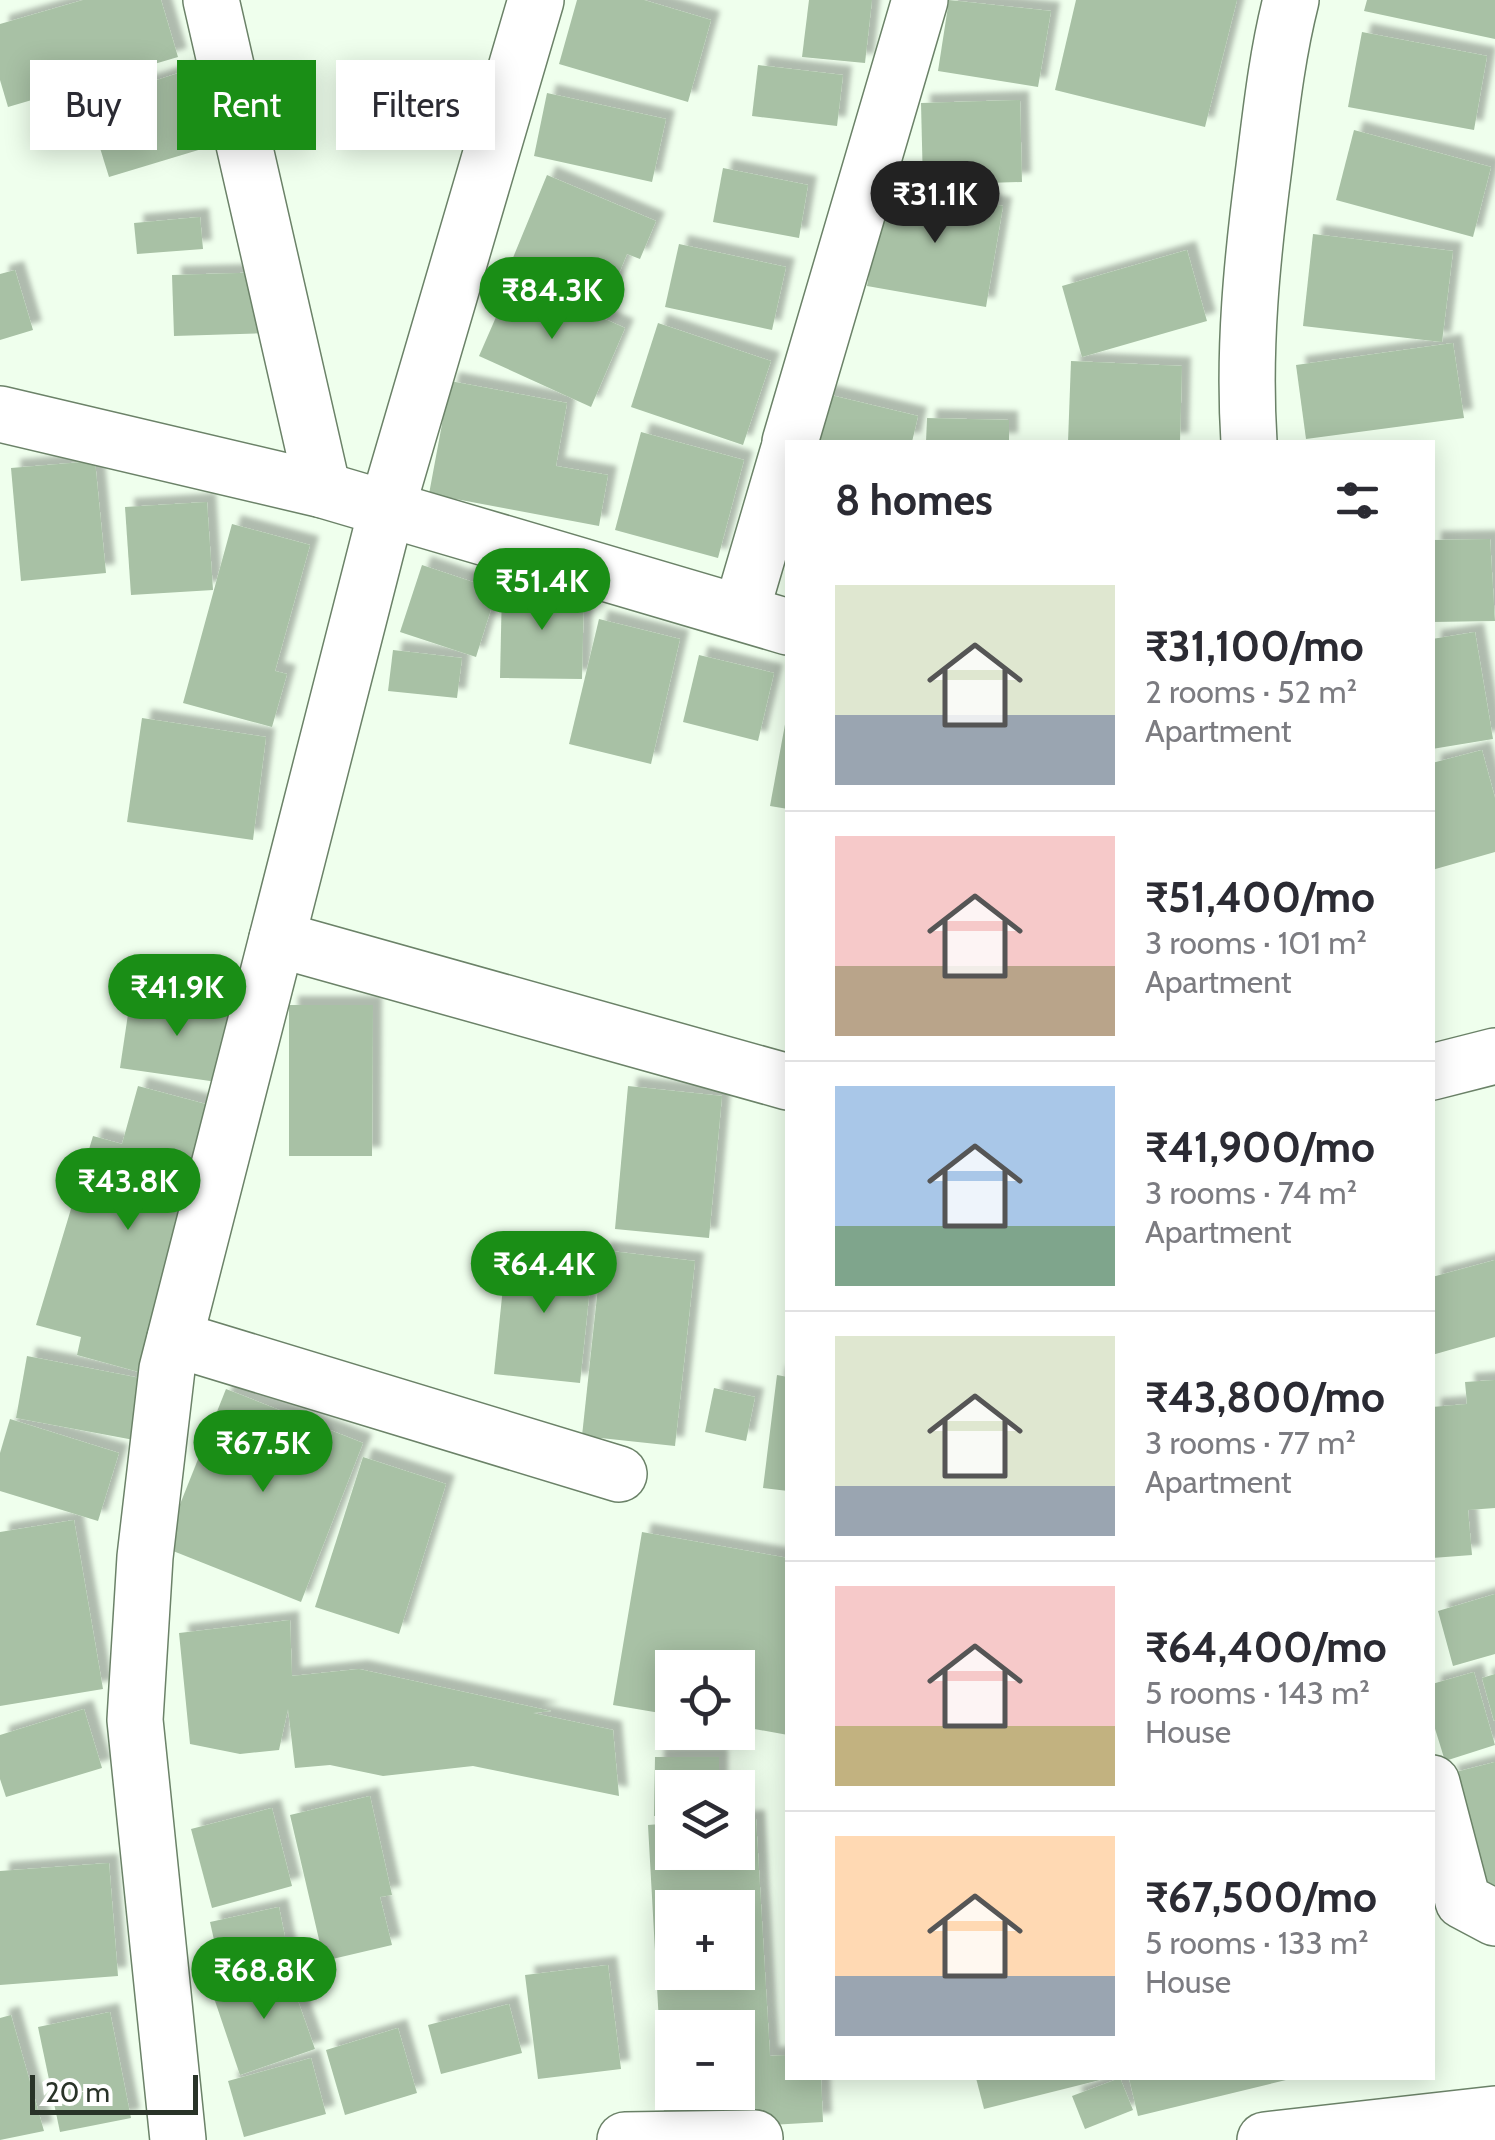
<!DOCTYPE html>
<html lang="en">
<head>
<meta charset="utf-8">
<style>
	:root { --surface:#fff; --page:#f7f7f7; --text:#2b2b33; --muted:#7c7c81; --line:#e1e1e2; --accent:#1a8e16 }
	body { margin:0; font-family:Cabin,sans-serif; background:var(--page); color:var(--text); height:100vh; display:flex; flex-direction:column; font-size:38px; white-space:nowrap }
	* { box-sizing:border-box; margin:0 }
	p { font-size:32px; color:var(--muted) }
	.icon { flex:none; width:55px; height:55px; fill:none; stroke:currentColor; stroke-width:2; stroke-linecap:round; stroke-linejoin:round }
	.map { position:relative; flex:1; overflow:hidden }
	.drawer { position:absolute; left:785px; top:440px; width:650px; height:1640px; display:flex; flex-direction:column; background:var(--surface); border-radius:0px; box-shadow:0 5px 25px #0003 }
	.drawer>* { flex:none }
	.top-card { position:absolute; left:30px; top:60px; width:605px; height:90px; display:flex; gap:20px }
	.buttons { position:absolute; left:655px; top:1650px; display:grid; gap:20px }
	.buttons a { display:grid; place-items:center; width:100px; height:100px; border-radius:0px; background:var(--surface); box-shadow:0 5px 25px #0003; font-size:50px }
	.scale { position:absolute; left:30px; bottom:25px; width:168px; box-sizing:border-box; padding-left:10px; border:5px solid #293328; border-top:0; font-size:28px; line-height:35px; white-space:nowrap; color:#293328; -webkit-text-stroke:8px #fff; paint-order:stroke }
	.price { position:absolute; translate:-50% -85px; padding:0 22px; border-radius:35px; background:var(--accent); color:#fff; font-size:32px; line-height:65px; filter:drop-shadow(0 2px 5px #0008) }
	.price::after { content:''; position:absolute; left:50%; top:60px; width:30px; height:22px; margin-left:-15px; background:inherit; clip-path:polygon(0 0,100% 0,50% 100%) }
	.price.on { background:#222; color:#fff }
	ul { padding:0; list-style:none }
	li { display:flex; align-items:center; gap:30px; height:250px; padding:0 50px }
	li+li { border-top:2px solid var(--line) }
	li span { display:grid; place-items:center; flex:none; width:280px; height:200px; border-radius:0px; color:#555 }
	li>.icon { margin-inline-start:auto }
	span .icon { width:120px; height:120px; fill:#fffc; stroke-width:1 }
	li b { font-size:42px }
	h2 { display:flex; justify-content:space-between; align-items:center; height:120px; padding:0 50px; font-size:42px }
	.tag { padding:0 35px; border-radius:0px; background:var(--surface); box-shadow:0 5px 25px #0003; font-size:35px; line-height:90px }
	.tag.on { background:var(--accent); color:#fff }
	.map>svg:first-child { display:block }
	.building { fill:#a8c1a5; fill-rule:evenodd; filter:url(#shadow) }
	.lines { fill:none; stroke-linecap:round; stroke-linejoin:round }
	.minor-casing { stroke:#6b8268; stroke-width:58 }
	.minor { stroke:#fff; stroke-width:55 }
</style>
</head>
<body>
<div class="map">
<svg width="1495" height="2140" viewBox="0 0 1495 2140">
	<defs>
		<filter id="shadow"><feDropShadow dx="9" dy="-9" stdDeviation="2.5" flood-color="#0004"/></filter>
	</defs>
	<rect width="100%" height="100%" fill="#efffed"/>
	<g class="building">
		<path d="M83,0H161L178,57L8,107L0,80V24Z"/>
		<path d="M577,0H644L711,20L688,102L559,64Z"/>
		<path d="M809,0H872L865,63L802,57Z"/>
		<path d="M949,0L1051,11L1038,87L938,71Z"/>
		<path d="M1076,0H1237L1205,127L1055,90Z"/>
		<path d="M1367,0H1495V39L1364,11Z"/>
		<path d="M1362,32L1487,56L1474,130L1348,107Z"/>
		<path d="M758,65L843,75L837,126L752,116Z"/>
		<path d="M191,69L215,145L109,177L86,103Z"/>
		<path d="M547,93L666,119L652,182L534,156Z"/>
		<path d="M1020,100L1022,182L923,185L921,103Z"/>
		<path d="M1354,130L1491,167L1473,237L1336,200Z"/>
		<path d="M723,168L808,185L799,238L713,222Z"/>
		<path d="M547,175L656,221L640,259L627,254L606,305L510,265Z"/>
		<path d="M884,186L1003,206L986,307L867,286Z"/>
		<path d="M200,217L203,249L137,254L134,223Z"/>
		<path d="M1313,234L1453,251L1442,342L1303,326Z"/>
		<path d="M679,244L786,267L772,330L665,307Z"/>
		<path d="M1187,250L1207,321L1082,357L1062,286Z"/>
		<path d="M15,270L33,330L0,340V274Z"/>
		<path d="M268,272L270,333L174,336L172,275Z"/>
		<path d="M513,278L625,328L591,407L479,356Z"/>
		<path d="M658,323L771,361L743,445L631,407Z"/>
		<path d="M1453,343L1464,418L1306,439L1296,365Z"/>
		<path d="M1071,361L1182,366L1180,442H1068Z"/>
		<path d="M450,381L567,403L556,466L608,475L599,526L429,494Z"/>
		<path d="M822,393L918,416L912,442H811Z"/>
		<path d="M927,418L1009,420V442H926Z"/>
		<path d="M641,432L744,460L718,558L615,530Z"/>
		<path d="M95,461L106,573L21,581L11,468Z"/>
		<path d="M207,502L213,590L131,595L125,507Z"/>
		<path d="M232,524L310,545L275,671L287,674L272,727L183,703Z"/>
		<path d="M1490,539L1495,621L1432,622V540Z"/>
		<path d="M422,565L497,590L476,657L400,632Z"/>
		<path d="M502,587L584,589L582,679L500,678Z"/>
		<path d="M599,619L680,639L651,764L569,744Z"/>
		<path d="M1475,632L1493,739L1432,749V639Z"/>
		<path d="M393,650L462,658L457,698L388,691Z"/>
		<path d="M699,655L774,673L758,741L683,722Z"/>
		<path d="M142,718L266,737L253,840L127,822Z"/>
		<path d="M786,719H788V809L770,806Z"/>
		<path d="M1482,750L1495,798V852L1432,870V763Z"/>
		<path d="M131,994L235,1010L224,1083L120,1068Z"/>
		<path d="M289,1005H373L372,1156H289Z"/>
		<path d="M138,1086L213,1106L150,1375L77,1355L81,1337L36,1325L93,1136L122,1144Z"/>
		<path d="M628,1086L722,1096L709,1238L615,1229Z"/>
		<path d="M507,1249L593,1258L580,1383L494,1374Z"/>
		<path d="M602,1250L695,1261L675,1446L582,1436Z"/>
		<path d="M1495,1260V1337L1432,1355V1277Z"/>
		<path d="M27,1356L145,1379L134,1440L16,1418Z"/>
		<path d="M777,1375L788,1377V1491L763,1488Z"/>
		<path d="M1495,1380V1508L1468,1510L1472,1555L1432,1558V1407L1467,1404L1465,1382Z"/>
		<path d="M714,1388L755,1397L746,1441L705,1432Z"/>
		<path d="M226,1389L363,1443L301,1602L163,1547Z"/>
		<path d="M10,1419L119,1453L98,1521L0,1491V1453Z"/>
		<path d="M363,1457L446,1484L399,1634L315,1607Z"/>
		<path d="M74,1520L103,1689L0,1706V1532Z"/>
		<path d="M642,1532L788,1558V1735L738,1726V1668H672V1715L613,1705Z"/>
		<path d="M1495,1594V1654L1453,1666L1438,1611Z"/>
		<path d="M290,1620L292,1676L359,1669L551,1711L533,1713L613,1730L619,1796L473,1766L383,1776L330,1765L295,1768L288,1709L279,1750L240,1754L190,1744L179,1633Z"/>
		<path d="M1474,1672L1495,1745L1445,1761L1432,1719V1684Z"/>
		<path d="M1495,1674V1720L1494,1721L1482,1678Z"/>
		<path d="M84,1709L102,1768L6,1797L0,1779V1735Z"/>
		<path d="M655,1757H719V1788H672V1816H654Z"/>
		<path d="M1495,1762V1887L1479,1891L1448,1774Z"/>
		<path d="M370,1796L392,1895L380,1897L392,1945L324,1961L290,1815Z"/>
		<path d="M272,1808L292,1886L212,1908L191,1829Z"/>
		<path d="M756,1819L770,2056L788,2055V2078H821L823,2122L665,2131L648,1825L672,1823V1852H738V1820ZM672,1908H738V1972H672ZM672,2028H738V2092H672Z"/>
		<path d="M109,1863L118,1976L0,1985V1871Z"/>
		<path d="M279,1907L288,1952L220,1967L210,1922Z"/>
		<path d="M608,1965L621,2069L538,2079L525,1975Z"/>
		<path d="M287,1970L315,2049L240,2075L213,1995Z"/>
		<path d="M509,2004L522,2053L441,2074L428,2025Z"/>
		<path d="M110,2012L131,2118L60,2132L38,2027Z"/>
		<path d="M11,2015L44,2131L0,2140V2018Z"/>
		<path d="M398,2028L417,2093L345,2115L326,2050Z"/>
		<path d="M311,2058L326,2114L244,2137L228,2081Z"/>
		<path d="M976,2078H1103L1104,2079L984,2109Z"/>
		<path d="M1120,2078L1133,2110L1085,2129L1072,2096Z"/>
		<path d="M1129,2078H1290V2079L1138,2116Z"/>
	</g>
	<g class="lines">
		<defs>
			<g id="minor">
				<path d="M211,0L323,490"/>
				<path d="M0,414L323,490L788,627"/>
				<path d="M790,442L920,0"/>
				<path d="M1249,442C1243,349 1252,259 1264,167C1271,111 1277,55 1291,0"/>
				<path d="M741,612L788,452"/>
				<path d="M277,939L788,1082"/>
				<path d="M1432,1072L1495,1056"/>
				<path d="M175,1339L619,1474"/>
				<path d="M1432,1783L1463,1901L1495,1918"/>
				<path d="M178,2140L135,1720L145,1557L167,1369L387,508L536,0"/>
				<path d="M625,2140L755,2138"/>
				<path d="M1265,2140L1495,2114"/>
			</g>
		</defs>
		<use href="#minor" class="minor-casing"/>
		<use href="#minor" class="minor"/>
	</g>
</svg>
<div class="buttons">
<a><svg class="icon" aria-label="locate" viewBox="0 0 24 24"><circle cx="12" cy="12" r="6"/><path d="M12 2v4M12 18v4M2 12h4M18 12h4"/></svg></a>
<a><svg class="icon" aria-label="layers" viewBox="0 0 24 24"><path d="M12 4l9 5-9 5-9-5zM3 14l9 5 9-5"/></svg></a>
<a>+</a>
<a>−</a>
</div>
<div class="scale">20 m</div>
<b class="price on" style="left:935px;top:246px">₹31.1K</b>
<b class="price" style="left:552px;top:342px">₹84.3K</b>
<b class="price" style="left:542px;top:633px">₹51.4K</b>
<b class="price" style="left:177px;top:1039px">₹41.9K</b>
<b class="price" style="left:128px;top:1233px">₹43.8K</b>
<b class="price" style="left:544px;top:1316px">₹64.4K</b>
<b class="price" style="left:263px;top:1495px">₹67.5K</b>
<b class="price" style="left:264px;top:2022px">₹68.8K</b>
<div class="top-card">
<a class="tag">Buy</a>
<a class="tag on">Rent</a>
<a class="tag">Filters</a>
</div>
<section class="drawer">
<h2>8 homes<svg class="icon" aria-label="filters" viewBox="0 0 24 24"><path d="M4 7h16M4 17h16"/><circle cx="9" cy="7" r="2"/><circle cx="15" cy="17" r="2"/></svg></h2>
<ul>
<li><span style="background:linear-gradient(#dfe7d0 65%,#9aa5b1 0)"><svg class="icon" aria-label="home" viewBox="0 0 24 24"><path d="M3 11l9-7 9 7M6 9v11h12V9"/></svg></span><div><b>₹31,100/mo</b><p>2 rooms · 52 m²</p><p>Apartment</p></div></li>
<li><span style="background:linear-gradient(#f6c9c9 65%,#b9a48a 0)"><svg class="icon" aria-label="home" viewBox="0 0 24 24"><path d="M3 11l9-7 9 7M6 9v11h12V9"/></svg></span><div><b>₹51,400/mo</b><p>3 rooms · 101 m²</p><p>Apartment</p></div></li>
<li><span style="background:linear-gradient(#a9c7e8 70%,#7fa58c 0)"><svg class="icon" aria-label="home" viewBox="0 0 24 24"><path d="M3 11l9-7 9 7M6 9v11h12V9"/></svg></span><div><b>₹41,900/mo</b><p>3 rooms · 74 m²</p><p>Apartment</p></div></li>
<li><span style="background:linear-gradient(#dfe7d0 75%,#9aa5b1 0)"><svg class="icon" aria-label="home" viewBox="0 0 24 24"><path d="M3 11l9-7 9 7M6 9v11h12V9"/></svg></span><div><b>₹43,800/mo</b><p>3 rooms · 77 m²</p><p>Apartment</p></div></li>
<li><span style="background:linear-gradient(#f6c9c9 70%,#c2b280 0)"><svg class="icon" aria-label="home" viewBox="0 0 24 24"><path d="M3 11l9-7 9 7M6 9v11h12V9"/></svg></span><div><b>₹64,400/mo</b><p>5 rooms · 143 m²</p><p>House</p></div></li>
<li><span style="background:linear-gradient(#ffd9b3 70%,#9aa5b1 0)"><svg class="icon" aria-label="home" viewBox="0 0 24 24"><path d="M3 11l9-7 9 7M6 9v11h12V9"/></svg></span><div><b>₹67,500/mo</b><p>5 rooms · 133 m²</p><p>House</p></div></li>
</ul>
</section>
</div>
</body>
</html>
